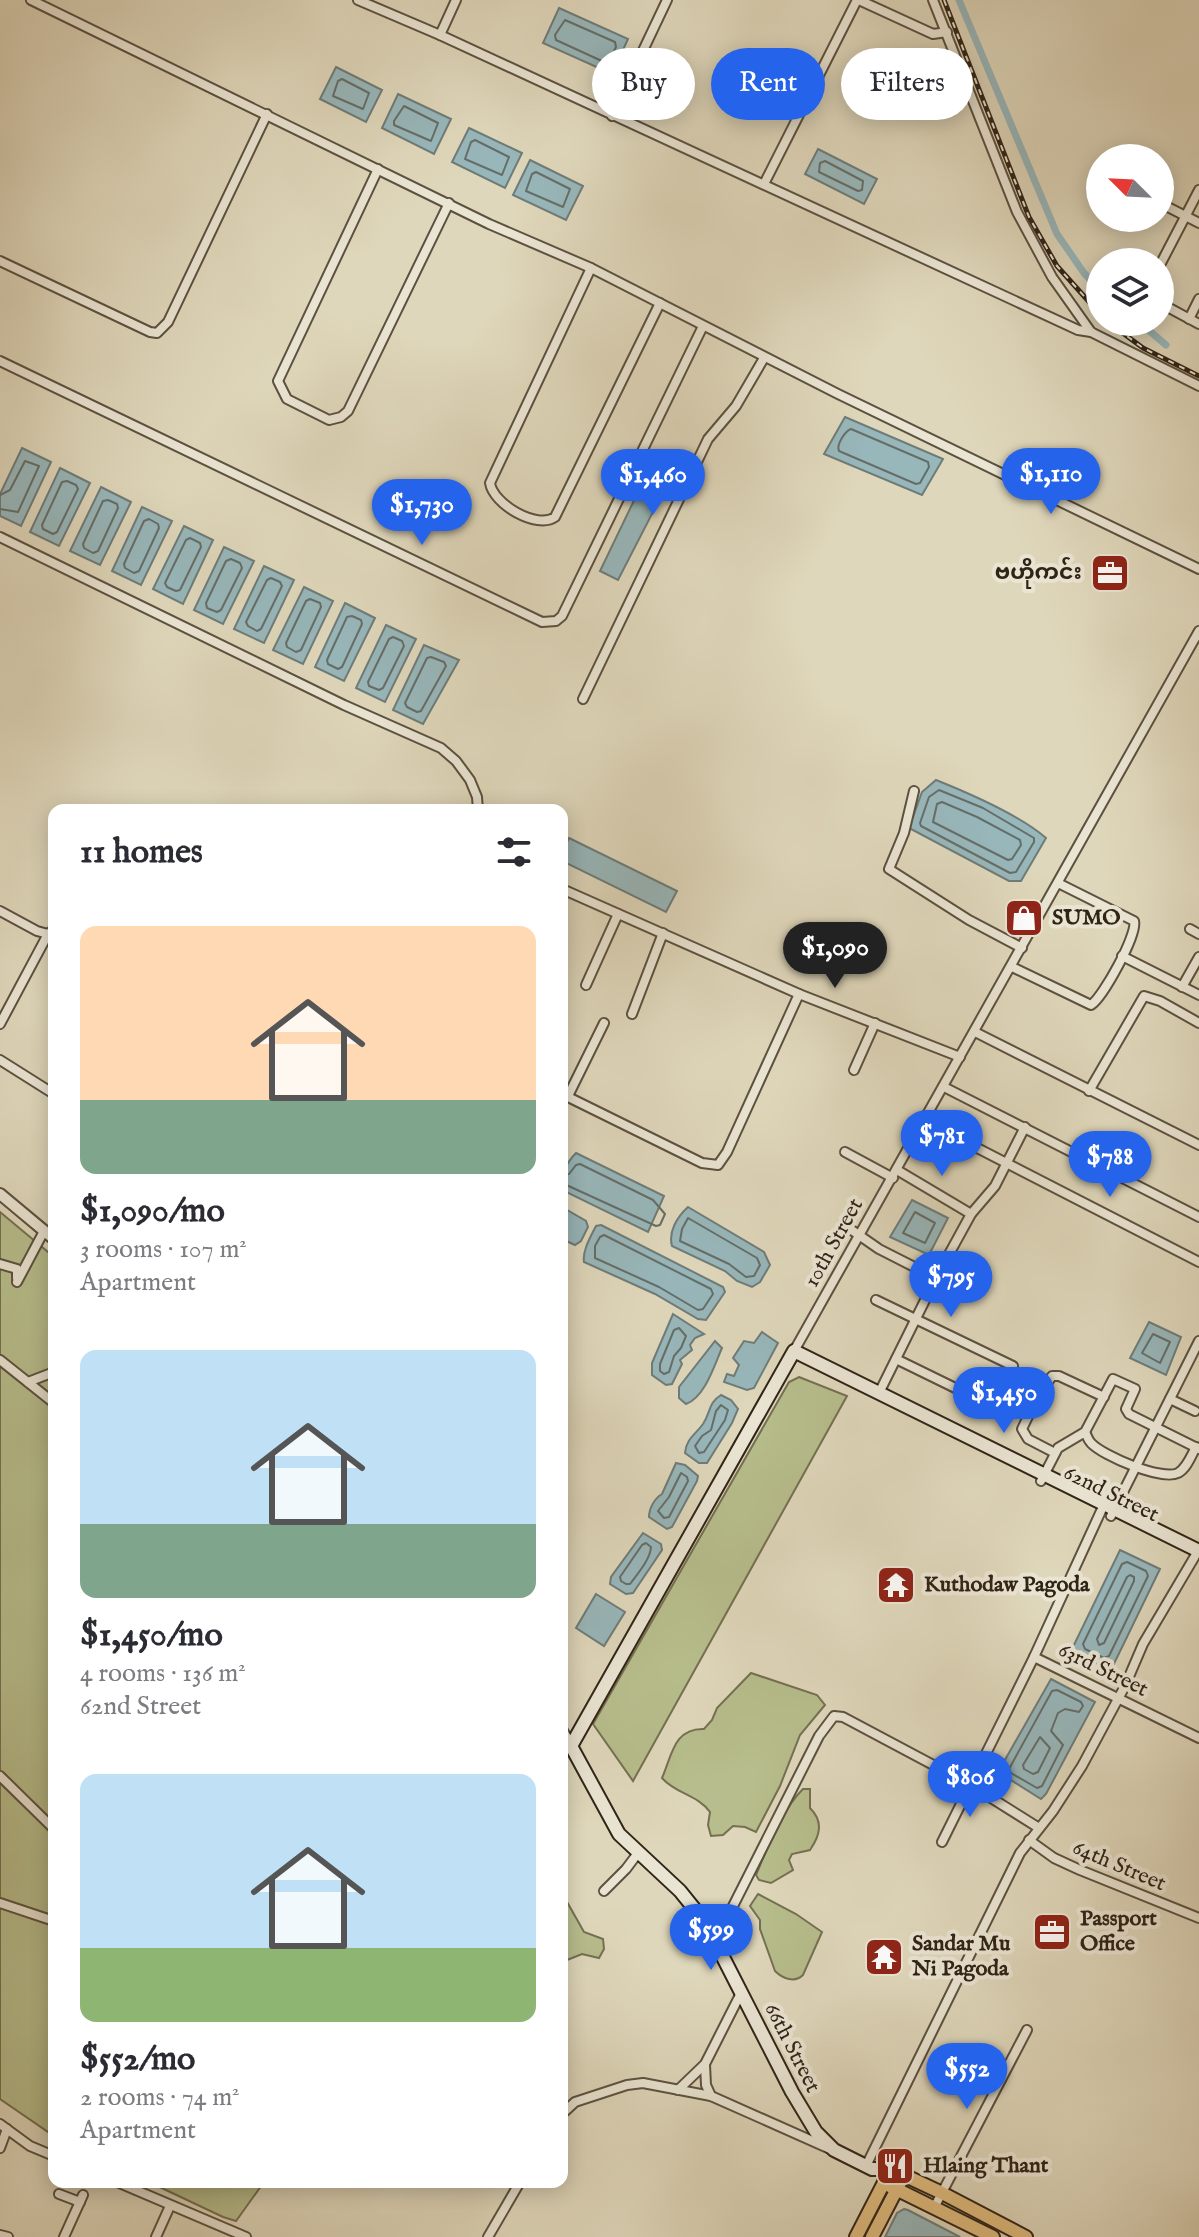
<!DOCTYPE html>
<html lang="en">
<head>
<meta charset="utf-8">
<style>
	:root { --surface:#fff; --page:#f7f7f7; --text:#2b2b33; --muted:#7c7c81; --accent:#2563eb }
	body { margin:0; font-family:"IM FELL English","Noto Sans Myanmar",serif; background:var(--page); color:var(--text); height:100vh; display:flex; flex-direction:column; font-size:30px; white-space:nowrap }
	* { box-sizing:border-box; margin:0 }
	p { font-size:26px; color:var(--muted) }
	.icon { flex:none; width:44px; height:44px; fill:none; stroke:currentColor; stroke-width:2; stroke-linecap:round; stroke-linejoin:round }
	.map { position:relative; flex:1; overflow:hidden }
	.sheet { position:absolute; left:48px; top:804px; width:520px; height:1384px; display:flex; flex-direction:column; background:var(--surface); border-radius:16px; box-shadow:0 4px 20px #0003 }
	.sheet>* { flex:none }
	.guide { position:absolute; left:592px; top:48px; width:486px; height:72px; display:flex; gap:16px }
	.needle { width:52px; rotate:294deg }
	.buttons { position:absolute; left:1086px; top:144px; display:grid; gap:16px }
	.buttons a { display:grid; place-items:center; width:88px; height:88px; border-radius:50%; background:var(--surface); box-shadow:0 4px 20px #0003; font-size:40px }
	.price { position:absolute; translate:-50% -68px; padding:0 18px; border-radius:28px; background:var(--accent); color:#fff; font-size:26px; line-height:52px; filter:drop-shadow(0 2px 4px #0008) }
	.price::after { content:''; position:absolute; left:50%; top:48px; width:24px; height:18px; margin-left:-12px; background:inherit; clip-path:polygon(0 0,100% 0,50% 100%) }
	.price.on { background:#222; color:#fff }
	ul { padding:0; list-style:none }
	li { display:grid; align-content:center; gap:16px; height:424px; padding:0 32px }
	li span { display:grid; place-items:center; height:248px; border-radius:16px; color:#555 }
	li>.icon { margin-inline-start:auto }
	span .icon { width:144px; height:144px; fill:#fffc; stroke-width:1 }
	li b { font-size:34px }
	h2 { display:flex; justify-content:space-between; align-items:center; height:96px; padding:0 32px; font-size:34px }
	.chip { padding:0 28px; border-radius:36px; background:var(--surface); box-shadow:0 4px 20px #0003; font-size:28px; line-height:72px }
	.chip.on { background:var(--accent); color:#fff }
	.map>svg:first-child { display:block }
	.green { fill:#b7bd8c; stroke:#747052; stroke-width:2 }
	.water { fill:#98b7bb; stroke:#6e7c79; stroke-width:2 }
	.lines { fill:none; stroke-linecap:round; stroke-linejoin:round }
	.shore { stroke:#646e69; stroke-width:2 }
	.canal { stroke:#98b7bb; stroke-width:7 }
	.minor-casing { stroke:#5c5140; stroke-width:12 }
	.tertiary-casing { stroke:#5c5140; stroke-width:14 }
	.secondary-casing { stroke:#302417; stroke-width:16 }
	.primary-casing { stroke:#302417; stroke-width:16 }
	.minor { stroke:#eae5d3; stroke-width:8 }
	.tertiary { stroke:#eae5d3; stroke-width:10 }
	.secondary { stroke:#eae5d3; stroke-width:12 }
	.primary { stroke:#e0bc7e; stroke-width:12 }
	.rail-casing { stroke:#302417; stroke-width:5 }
	.rail { stroke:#eae5d3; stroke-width:2; stroke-dasharray:6; stroke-linecap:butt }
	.labels { text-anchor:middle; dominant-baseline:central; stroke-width:8; stroke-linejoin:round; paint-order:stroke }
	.poi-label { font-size:22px; font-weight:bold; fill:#302417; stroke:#eae5d3; text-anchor:start }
	.street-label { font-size:22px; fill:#302417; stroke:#eae5d3 }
</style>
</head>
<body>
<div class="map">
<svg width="1199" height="2237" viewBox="0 0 1199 2237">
	<rect width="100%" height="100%" fill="#dfd7bb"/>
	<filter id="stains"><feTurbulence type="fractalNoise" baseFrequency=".0025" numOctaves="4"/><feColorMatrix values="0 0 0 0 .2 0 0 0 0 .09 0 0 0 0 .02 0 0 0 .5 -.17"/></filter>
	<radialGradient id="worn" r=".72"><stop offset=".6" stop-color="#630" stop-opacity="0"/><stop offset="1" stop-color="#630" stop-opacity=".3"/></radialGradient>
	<g class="green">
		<path d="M0,1212L54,1257V2136L0,2099Z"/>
		<path d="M799,1377L847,1396L633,1781L593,1724L789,1382Z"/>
		<path d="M751,1673L817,1695L825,1705L800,1735L780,1786L756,1832L745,1827L733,1826L723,1835L711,1836L708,1825L710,1812C698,1795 676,1794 662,1778C672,1755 674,1728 704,1729L712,1720L717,1708Z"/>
		<path d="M803,1789H810V1808C823,1821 821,1834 810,1850L792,1854L789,1860L793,1870L771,1883L759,1880L756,1875C767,1849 783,1808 803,1789Z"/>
		<path d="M562,1893L584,1932L603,1939L604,1949L599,1958L582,1954L567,1960L562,1974Z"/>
		<path d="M758,1894L796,1914L822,1932L803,1975C795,1983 783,1979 775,1971L760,1929V1920L750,1906Z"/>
		<path d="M149,2182H264L236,2221L223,2217Z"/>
	</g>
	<g class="water">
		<path d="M559,8L628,39L612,74L543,43Z"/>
		<path d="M336,67L382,90L366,122L320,99Z"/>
		<path d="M398,94L451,119L434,154L382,128Z"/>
		<path d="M469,128L522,153L505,188L452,162Z"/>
		<path d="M818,149L877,179L864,204L805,174Z"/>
		<path d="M530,160L583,186L566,220L513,195Z"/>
		<path d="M845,417L943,459L922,495L824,454Z"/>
		<path d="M22,448L51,462L21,526L0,516V494Z"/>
		<path d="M653,461L674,471L618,580L600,571Z"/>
		<path d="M60,468L90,483L59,546L30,532Z"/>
		<path d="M101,487L131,502L100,565L70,551Z"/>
		<path d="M142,507L172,521L141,585L112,571Z"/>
		<path d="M184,526L213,540L183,604L153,589Z"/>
		<path d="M224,547L254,561L223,624L194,610Z"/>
		<path d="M264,566L294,580L264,643L234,629Z"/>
		<path d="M304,587L333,601L303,664L273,650Z"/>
		<path d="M345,603L375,618L344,681L315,667Z"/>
		<path d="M386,625L416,639L385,702L356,688Z"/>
		<path d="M424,645L459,660L423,724L393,710Z"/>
		<path d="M936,780C971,794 1018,814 1046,838L1021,881H1009L909,828L922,792Z"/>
		<path d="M569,838L677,891L666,912L562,861V852Z"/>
		<path d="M576,1153L664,1196L648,1232L562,1190C562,1174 565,1164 576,1153Z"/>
		<path d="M912,1200L948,1218L929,1255L890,1237Z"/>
		<path d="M562,1207L586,1221L588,1227L581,1241L575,1245L562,1239Z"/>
		<path d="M688,1207L764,1252L770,1265L760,1282L752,1287L737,1281L725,1271L672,1246C668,1232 677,1217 688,1207Z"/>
		<path d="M601,1225L723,1287L725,1292L706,1320L698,1319L655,1294L584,1262C582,1251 591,1236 596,1226Z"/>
		<path d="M673,1314L704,1334L695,1338L690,1345L692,1350L680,1360L682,1364L672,1384L666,1385L652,1375V1363Z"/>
		<path d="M1149,1322L1181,1337L1166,1375L1130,1358Z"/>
		<path d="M762,1332L778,1343L754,1388L747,1390L724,1382L727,1374L734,1376L739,1365L733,1358L744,1341L754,1343Z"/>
		<path d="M715,1341L722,1348C714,1366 705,1397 686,1404L679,1398V1387Z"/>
		<path d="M721,1395L731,1400L738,1409L732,1423L707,1463H699L685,1453C686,1439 696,1434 703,1424C711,1412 708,1403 721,1395Z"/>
		<path d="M676,1463L685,1465L698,1476L697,1481L672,1527L667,1529L649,1517C649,1508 655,1498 662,1494Z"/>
		<path d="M643,1533L661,1544L662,1550L633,1593L626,1594L610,1584L611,1577Z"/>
		<path d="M1120,1550L1160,1569L1111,1670L1071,1651Z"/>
		<path d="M596,1594L625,1612L604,1646L576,1628Z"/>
		<path d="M1051,1679L1095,1702L1046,1794L1041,1799L998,1772Z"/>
		<path d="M904,2209L908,2210L960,2237H885L897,2213Z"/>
	</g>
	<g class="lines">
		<g class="shore">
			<path d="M565,20L615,42L616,47L609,61L604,62L556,40L555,35Z"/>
			<path d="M342,79L369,93L363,109L333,96L338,81Z"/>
			<path d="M404,106L438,123L431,141L394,125V121Z"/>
			<path d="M475,140L509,157L502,175L465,159L471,142Z"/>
			<path d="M825,161L863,181L862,190L858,191L819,172L820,163Z"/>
			<path d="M536,172L570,189L563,207L526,191L532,174Z"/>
			<path d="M851,429L928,462L929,467L920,483L916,484L839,451C836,445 845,431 851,429Z"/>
			<path d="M67,481L76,485L78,489L57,532L53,534L43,529L42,525L62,482Z"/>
			<path d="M0,495L10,490L25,461L39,466L18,512L0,509"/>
			<path d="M108,500L117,504L118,508L98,551L93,553L84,548L83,544L103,501Z"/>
			<path d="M149,519L158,524L159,528L139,571L134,573L125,568L124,564L144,521Z"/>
			<path d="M190,538L200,543L201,547L180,590L176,591L167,587L165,583L186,540Z"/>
			<path d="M231,559L240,563L242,568L221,610L217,612L207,608L206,603L226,561Z"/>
			<path d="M271,578L280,582L282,586L261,629L257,631L248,626L246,622L267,580Z"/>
			<path d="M310,599L320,603L321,607L301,650L296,652L287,647L286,643L306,601Z"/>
			<path d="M352,616L361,620L362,624L342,667L338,669L328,664L327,660L347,617Z"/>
			<path d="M393,637L402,641L404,646L383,688L379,690L369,686L368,682L389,639Z"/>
			<path d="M431,657L444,662L446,666L421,711L417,712L407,707L405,703L427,658Z"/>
			<path d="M939,790L983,808L1034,838V842L1016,872L1010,873L921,826L920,823L929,797Z"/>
			<path d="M942,802L977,817L1020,840L1021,845L1012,859L1008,860L933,822L937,804Z"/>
			<path d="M562,1175L569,1174L576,1165L580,1164L653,1200L665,1214L660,1225L656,1226L562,1183"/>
			<path d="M915,1212L935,1223L925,1243L903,1233Z"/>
			<path d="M688,1218L757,1258L760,1265L754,1276L746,1277L729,1264L680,1241L682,1229Z"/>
			<path d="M604,1235L711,1289L713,1294L703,1309L698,1310L659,1287L595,1258V1246L600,1237Z"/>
			<path d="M679,1328L686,1336L681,1348L674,1356L669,1372L664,1374L660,1371V1364L674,1330Z"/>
			<path d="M1153,1334L1170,1342L1160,1363L1142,1353Z"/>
			<path d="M721,1405L728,1410L725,1420L704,1452L699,1453L695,1446L702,1436L711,1430L716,1411Z"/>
			<path d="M681,1473L687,1477L688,1481L669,1517L664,1518L658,1511L669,1497Z"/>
			<path d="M646,1543L651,1547C650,1560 638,1573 630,1584H626L621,1581L620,1577L642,1545Z"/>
			<path d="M1127,1562L1146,1571L1148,1576L1109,1656L1104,1658L1085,1649L1083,1644L1122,1564Z"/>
			<path d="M1130,1575L1134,1577V1581L1104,1643L1099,1645L1097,1639L1127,1577Z"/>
			<path d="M1057,1690L1081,1702L1083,1706L1079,1712L1065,1709L1058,1713L1051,1731L1063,1745L1042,1786L1037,1788L1011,1773L1009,1769L1052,1691Z"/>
			<path d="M1040,1737L1050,1748L1038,1772L1033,1774L1024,1769L1023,1765Z"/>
		</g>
		<g class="canal">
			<path d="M959,0L1057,234L1084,273L1100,290"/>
			<path d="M1139,322L1166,345"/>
		</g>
		<defs>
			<g id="minor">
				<path d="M31,0L489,224L591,268L838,394L1199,569"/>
				<path d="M358,0L440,35L1078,330L1091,332"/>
				<path d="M859,0L933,34L947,32"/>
				<path d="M933,0L1017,212L1052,277L1091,332L1199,386"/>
				<path d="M440,35L456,0"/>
				<path d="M612,116L667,0"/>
				<path d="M378,169L278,381L287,399L329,420L341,417L348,411L449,203"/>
				<path d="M764,184L857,0"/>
				<path d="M1160,203L1199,223"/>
				<path d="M0,261L150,332L157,333L168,322L267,114"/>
				<path d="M1160,265L1199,190"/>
				<path d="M591,268L490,483C493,504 537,530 555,517L660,303"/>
				<path d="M1160,303L1199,324"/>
				<path d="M1189,319L1199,299"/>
				<path d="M0,361L542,622L556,621L562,616L703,326"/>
				<path d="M0,537L344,705L441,748L456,761L470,780L477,797L478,810"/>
				<path d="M583,699L708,439L736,406L764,358"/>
				<path d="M914,791L904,833L889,869L969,920L1022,948"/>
				<path d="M562,889L799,994L960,1057"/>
				<path d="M0,911L37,931L48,934L54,929"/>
				<path d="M1190,929L1199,934"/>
				<path d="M1122,956L1199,995"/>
				<path d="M1012,967L1091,1005C1103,997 1138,934 1134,921L1058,883"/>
				<path d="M586,985L618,914"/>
				<path d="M1182,987L1199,957"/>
				<path d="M632,1014L663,933"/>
				<path d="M0,1024L48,934"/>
				<path d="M975,1032L1199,1145"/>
				<path d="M0,1060L54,1094"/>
				<path d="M854,1070L875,1023"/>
				<path d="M944,1087L1199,1217"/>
				<path d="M1089,1091L1144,996L1160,1001L1199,1023"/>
				<path d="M562,1094L702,1163L718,1165L727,1152L799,994"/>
				<path d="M568,1096L604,1023"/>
				<path d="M954,1136L1199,1262"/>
				<path d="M845,1152L893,1178"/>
				<path d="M897,1170L971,1214"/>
				<path d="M843,1224L879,1249L936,1278"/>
				<path d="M0,1264L17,1269V1278"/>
				<path d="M17,1282L44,1231"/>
				<path d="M876,1300L1013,1366"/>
				<path d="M794,1351L1199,631"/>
				<path d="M896,1359L988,1404"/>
				<path d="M0,1360L54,1403"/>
				<path d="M28,1382L54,1372"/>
				<path d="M879,1393L936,1278L971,1214L995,1186L1025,1127"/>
				<path d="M1170,1399L1195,1411"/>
				<path d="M1085,1432C1087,1436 1088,1440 1091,1443C1103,1456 1162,1481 1178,1473C1187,1468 1191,1456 1196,1447"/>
				<path d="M1055,1453L1028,1439L1022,1429L1036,1400L1052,1376H1059L1104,1397"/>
				<path d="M1041,1481L1058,1448L1085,1432L1113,1379L1135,1389L1126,1409L1129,1414L1199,1449"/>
				<path d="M1111,1516L1199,1341"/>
				<path d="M1034,1657L1199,1738"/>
				<path d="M0,1776L54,1829"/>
				<path d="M1029,1840L1054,1858L1080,1870L1199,1918"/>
				<path d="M942,1842L1034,1657L1101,1511"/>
				<path d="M604,1891L626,1869L638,1853"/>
				<path d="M0,1903L54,1921"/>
				<path d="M710,1931L729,1914L819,1736L834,1716L843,1717L969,1784L1039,1828"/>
				<path d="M705,2065L706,2085L711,2096"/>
				<path d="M678,2090L705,2064L741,1993"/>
				<path d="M562,2114L575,2102L627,2085L643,2083L711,2096L828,2148"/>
				<path d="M0,2124L30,2146L54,2156"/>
				<path d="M0,2148L7,2129"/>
				<path d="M866,2166L1020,1853L1053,1811L1082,1766L1125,1686L1143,1644L1198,1551"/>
				<path d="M117,2182L246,2237"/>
				<path d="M59,2194L80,2202"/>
				<path d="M935,2206L1027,2030"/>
				<path d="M0,2235L8,2237"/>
				<path d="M64,2237L83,2195"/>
				<path d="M156,2237L170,2206"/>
				<path d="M488,2237L520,2182"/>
			</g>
			<g id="tertiary">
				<path d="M0,1194L54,1239"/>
				<path d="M562,1731L571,1746"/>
			</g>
			<path id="secondary" d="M891,2169H872L834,2150L816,2132L792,2092L705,1922L680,1891L619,1834L571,1746L794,1351L1199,1551"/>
			<g id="primary">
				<path d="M884,2183L993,2237"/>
				<path d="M856,2237L891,2169L942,2193L1026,2237"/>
				<path d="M872,2237L900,2183"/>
			</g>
		</defs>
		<use href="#minor" class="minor-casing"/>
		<use href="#tertiary" class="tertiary-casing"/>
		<use href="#secondary" class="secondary-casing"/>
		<use href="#primary" class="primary-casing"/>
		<use href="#minor" class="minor"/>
		<use href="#tertiary" class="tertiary"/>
		<use href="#secondary" class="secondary"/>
		<use href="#primary" class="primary"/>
		<defs>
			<g id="rail">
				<path d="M944,0L1029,217L1057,266L1100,314"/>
				<path d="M1108,322L1143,348L1199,376"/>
			</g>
		</defs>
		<use href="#rail" class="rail-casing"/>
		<use href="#rail" class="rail"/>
	</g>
	<defs>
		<symbol id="office-square" viewBox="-11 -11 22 22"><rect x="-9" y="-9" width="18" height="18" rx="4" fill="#8f2418" stroke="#eae5d3"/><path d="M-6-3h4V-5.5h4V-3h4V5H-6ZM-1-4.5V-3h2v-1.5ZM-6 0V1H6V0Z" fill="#fff"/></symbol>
		<symbol id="shop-square" viewBox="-11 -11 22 22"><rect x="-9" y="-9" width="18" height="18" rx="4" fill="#8f2418" stroke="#eae5d3"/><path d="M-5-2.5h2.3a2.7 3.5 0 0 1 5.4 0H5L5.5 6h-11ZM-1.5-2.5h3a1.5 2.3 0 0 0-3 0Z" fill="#fff"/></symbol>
		<symbol id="temple-square" viewBox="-11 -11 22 22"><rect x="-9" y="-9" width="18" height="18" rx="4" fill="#8f2418" stroke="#eae5d3"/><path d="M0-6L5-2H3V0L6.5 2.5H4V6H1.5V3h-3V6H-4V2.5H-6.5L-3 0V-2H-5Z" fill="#fff"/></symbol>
		<symbol id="restaurant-square" viewBox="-11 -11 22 22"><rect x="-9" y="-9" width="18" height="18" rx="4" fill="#8f2418" stroke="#eae5d3"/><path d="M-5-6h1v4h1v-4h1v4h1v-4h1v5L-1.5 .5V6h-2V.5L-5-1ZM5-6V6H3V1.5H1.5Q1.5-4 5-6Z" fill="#fff"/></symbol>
	</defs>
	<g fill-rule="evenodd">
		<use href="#office-square" x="1088" y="551" width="44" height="44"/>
		<use href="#shop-square" x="1002" y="896" width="44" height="44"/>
		<use href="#temple-square" x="874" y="1563" width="44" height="44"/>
		<use href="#office-square" x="1030" y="1910" width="44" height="44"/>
		<use href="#temple-square" x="862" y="1935" width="44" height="44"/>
		<use href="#restaurant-square" x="873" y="2144" width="44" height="44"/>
	</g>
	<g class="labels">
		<g class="poi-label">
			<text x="1082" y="573" text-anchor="end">ဗဟိုကင်း</text>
			<text x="1052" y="918">SUMO</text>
			<text x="924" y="1585">Kuthodaw Pagoda</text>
			<text x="1080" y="1919">Passport<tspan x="1080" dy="25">Office</tspan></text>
			<text x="912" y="1944">Sandar Mu<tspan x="912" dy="25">Ni Pagoda</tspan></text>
			<text x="923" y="2166">Hlaing Thant</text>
		</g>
		<g class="street-label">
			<text transform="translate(834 1243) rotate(-61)">10th Street</text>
			<text transform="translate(1111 1494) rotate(26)">62nd Street</text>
			<text transform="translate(1103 1670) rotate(26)">63rd Street</text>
			<text transform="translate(1119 1866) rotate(23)">64th Street</text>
			<text transform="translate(792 2048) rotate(63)">66th Street</text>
		</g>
	</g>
	<rect width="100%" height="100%" filter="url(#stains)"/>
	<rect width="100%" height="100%" fill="url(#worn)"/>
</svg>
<div class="buttons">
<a><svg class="needle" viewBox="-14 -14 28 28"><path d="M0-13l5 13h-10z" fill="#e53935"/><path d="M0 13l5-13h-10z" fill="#7c7c81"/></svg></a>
<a><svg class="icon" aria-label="layers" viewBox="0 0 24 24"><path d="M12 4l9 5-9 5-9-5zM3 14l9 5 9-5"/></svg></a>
</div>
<b class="price" style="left:1051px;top:516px">$1,110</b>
<b class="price" style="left:653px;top:517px">$1,460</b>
<b class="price" style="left:422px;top:547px">$1,730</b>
<b class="price on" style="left:835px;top:990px">$1,090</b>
<b class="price" style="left:942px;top:1178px">$781</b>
<b class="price" style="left:1110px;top:1199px">$788</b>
<b class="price" style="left:951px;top:1319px">$795</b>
<b class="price" style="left:1004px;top:1435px">$1,450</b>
<b class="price" style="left:970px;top:1819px">$806</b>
<b class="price" style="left:711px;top:1972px">$599</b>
<b class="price" style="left:967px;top:2111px">$552</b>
<div class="guide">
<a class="chip">Buy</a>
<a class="chip on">Rent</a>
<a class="chip">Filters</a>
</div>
<section class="sheet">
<h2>11 homes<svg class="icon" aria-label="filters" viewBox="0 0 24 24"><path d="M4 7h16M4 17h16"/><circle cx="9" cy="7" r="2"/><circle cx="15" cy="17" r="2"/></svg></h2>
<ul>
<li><span style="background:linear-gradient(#ffd9b3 70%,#7fa58c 0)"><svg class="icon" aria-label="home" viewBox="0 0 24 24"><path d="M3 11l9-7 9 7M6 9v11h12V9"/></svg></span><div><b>$1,090/mo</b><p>3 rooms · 107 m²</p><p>Apartment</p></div></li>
<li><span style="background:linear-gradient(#bfe0f5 70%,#7fa58c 0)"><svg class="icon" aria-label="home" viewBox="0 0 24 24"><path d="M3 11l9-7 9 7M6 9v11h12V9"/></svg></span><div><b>$1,450/mo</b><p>4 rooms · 136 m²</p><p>62nd Street</p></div></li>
<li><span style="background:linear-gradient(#bfe0f5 70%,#8fb573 0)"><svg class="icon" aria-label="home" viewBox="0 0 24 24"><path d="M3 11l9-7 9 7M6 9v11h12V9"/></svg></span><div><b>$552/mo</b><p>2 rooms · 74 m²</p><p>Apartment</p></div></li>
</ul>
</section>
</div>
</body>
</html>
